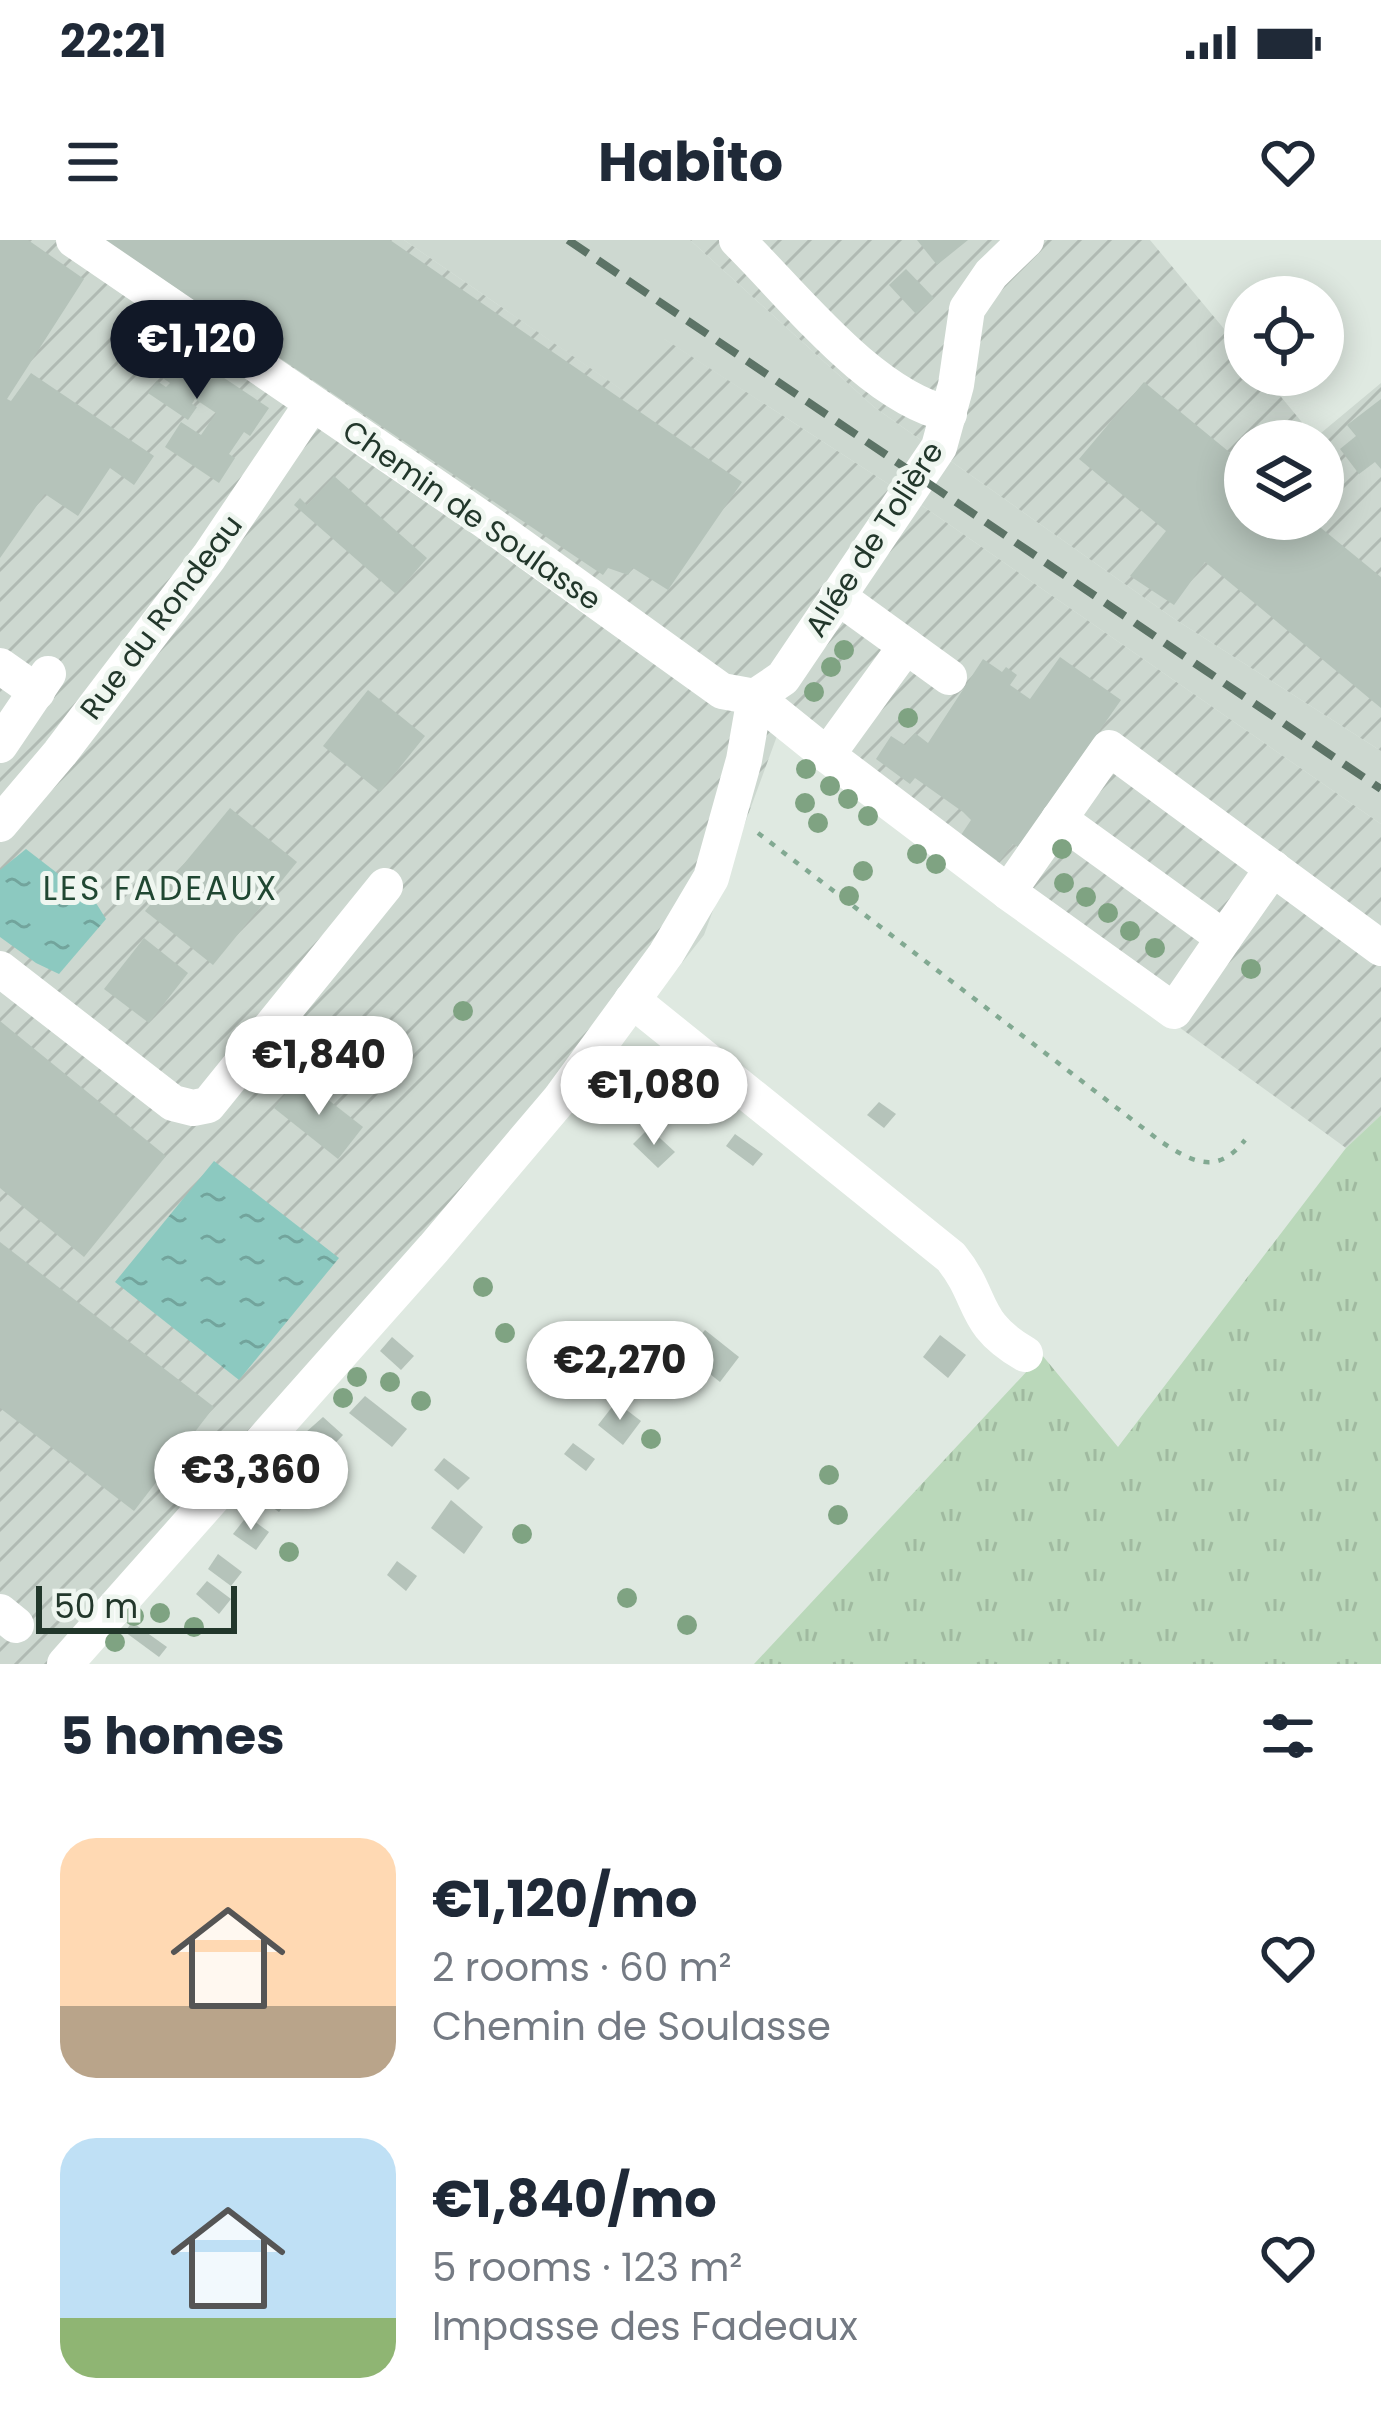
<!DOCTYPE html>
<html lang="en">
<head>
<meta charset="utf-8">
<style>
	:root { --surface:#fff; --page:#f2f2f3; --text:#1f2937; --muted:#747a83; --accent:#111827 }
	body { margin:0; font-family:Poppins,sans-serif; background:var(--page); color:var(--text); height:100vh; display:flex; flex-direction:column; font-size:45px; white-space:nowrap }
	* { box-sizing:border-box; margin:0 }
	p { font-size:39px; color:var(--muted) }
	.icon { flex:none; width:66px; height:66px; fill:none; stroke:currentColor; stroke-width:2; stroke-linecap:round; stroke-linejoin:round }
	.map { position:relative; height:1424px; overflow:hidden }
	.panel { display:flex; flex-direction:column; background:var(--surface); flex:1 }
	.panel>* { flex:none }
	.buttons { position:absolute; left:1224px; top:36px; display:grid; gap:24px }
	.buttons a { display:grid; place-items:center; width:120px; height:120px; border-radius:50%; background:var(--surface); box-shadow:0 6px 30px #0003; font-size:60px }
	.scale { position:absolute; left:36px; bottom:30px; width:201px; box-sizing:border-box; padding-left:12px; border:6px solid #22372b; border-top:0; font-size:33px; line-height:42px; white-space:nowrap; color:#22372b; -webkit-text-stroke:9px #eff6f0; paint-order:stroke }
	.price { position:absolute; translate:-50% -102px; padding:0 27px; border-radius:42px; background:#fff; color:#222; font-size:39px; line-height:78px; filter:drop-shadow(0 3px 6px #0008) }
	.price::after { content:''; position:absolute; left:50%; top:72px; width:36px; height:27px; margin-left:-18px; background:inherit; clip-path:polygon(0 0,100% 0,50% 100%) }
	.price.active { background:var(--accent); color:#fff }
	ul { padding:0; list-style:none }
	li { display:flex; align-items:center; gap:36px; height:300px; padding:0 60px }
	li span { display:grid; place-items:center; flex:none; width:336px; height:240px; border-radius:36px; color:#555 }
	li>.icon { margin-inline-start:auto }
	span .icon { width:144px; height:144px; fill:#fffc; stroke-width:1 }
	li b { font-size:51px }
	h2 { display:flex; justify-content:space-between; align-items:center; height:144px; padding:0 60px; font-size:51px }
	.status { display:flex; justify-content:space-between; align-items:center; height:84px; padding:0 60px; background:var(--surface); direction:ltr }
	.status svg { height:33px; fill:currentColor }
	header { display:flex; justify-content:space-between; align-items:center; height:156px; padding:0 60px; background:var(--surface); font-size:54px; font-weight:700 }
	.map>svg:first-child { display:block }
	.built { fill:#cdd8d0 }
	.industrial { fill:url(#industrial-furrows); fill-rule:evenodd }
	.grass { fill:url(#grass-tufts) }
	.water { fill:url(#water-ripples) }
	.building { fill:#b5c3ba }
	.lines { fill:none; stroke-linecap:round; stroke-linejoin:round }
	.path { stroke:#82a992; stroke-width:4.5; stroke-dasharray:6 9; stroke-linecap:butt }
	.minor { stroke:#fff; stroke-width:36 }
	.rail { stroke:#5c7366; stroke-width:8; stroke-dasharray:24 12; stroke-linecap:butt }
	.tree { fill:#7fa382 }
	.labels { text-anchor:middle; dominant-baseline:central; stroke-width:10; stroke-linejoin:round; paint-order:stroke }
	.street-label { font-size:30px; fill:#22372b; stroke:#eff6f0 }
	.neighbourhood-label { font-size:33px; letter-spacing:3px; fill:#204732; stroke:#eff6f0 }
</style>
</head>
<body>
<div class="status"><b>22:21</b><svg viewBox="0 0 49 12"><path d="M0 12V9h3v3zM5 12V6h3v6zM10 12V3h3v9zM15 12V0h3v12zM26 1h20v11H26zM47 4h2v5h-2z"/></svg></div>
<header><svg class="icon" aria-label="menu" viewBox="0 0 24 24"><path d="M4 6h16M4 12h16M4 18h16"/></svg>Habito<svg class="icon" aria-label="heart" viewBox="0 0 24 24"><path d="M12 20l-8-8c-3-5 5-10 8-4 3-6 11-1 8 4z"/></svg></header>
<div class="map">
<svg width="1381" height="1424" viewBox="0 0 1381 1424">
	<defs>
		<pattern id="industrial-furrows" width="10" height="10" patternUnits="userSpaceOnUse" patternTransform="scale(3)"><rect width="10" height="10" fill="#cdd8d0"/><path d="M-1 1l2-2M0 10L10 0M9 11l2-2" fill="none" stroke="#b0bab3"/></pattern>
		<pattern id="grass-tufts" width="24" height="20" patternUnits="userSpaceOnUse" patternTransform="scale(3)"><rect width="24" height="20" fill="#bad8ba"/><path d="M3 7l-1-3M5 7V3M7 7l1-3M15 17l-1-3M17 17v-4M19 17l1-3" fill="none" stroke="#a0baa0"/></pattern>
		<pattern id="water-ripples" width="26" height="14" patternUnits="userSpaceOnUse" patternTransform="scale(3)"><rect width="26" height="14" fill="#8cc9c0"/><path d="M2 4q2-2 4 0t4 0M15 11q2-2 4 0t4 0" fill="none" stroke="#72a49c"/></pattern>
	</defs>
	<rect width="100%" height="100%" fill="#dfe9e1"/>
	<path class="built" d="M404,0H690L874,167L1173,378L1381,511V584L927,269L664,99L626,153Z"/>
	<g class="industrial">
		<path d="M0,0H404L625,152L663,98L927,269L1381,584V875L1346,908L777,496L704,695L537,907L85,1424H0Z"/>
		<path d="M690,0H1150L1245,114V135H1263L1315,198L1381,143V511L1173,378L874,167ZM1245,201H1323V279H1245Z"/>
	</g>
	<path class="grass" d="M1381,875V1424H754L1042,1115L1118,1207L1346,908Z"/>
	<g class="water">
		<path d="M26,609L96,663L106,679L59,734L36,723L0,697V630Z"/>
		<path d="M214,921L339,1018L239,1140L115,1042Z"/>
	</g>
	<g class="building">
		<path d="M0,0H28L84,39L7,159L11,161L31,133L154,216L134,245L110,228L78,276L45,254L0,318Z"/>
		<path d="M104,0H390L742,242L668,350L633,328L628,335L608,328L603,335Z"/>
		<path d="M917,0H968L937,25Z"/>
		<path d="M906,29L934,58L916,74L889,45Z"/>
		<path d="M140,82L269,168L250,196L244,192L229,214L235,218L219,243L165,207L181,182L201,195L216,173L195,159L192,164L197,167L188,180L148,153L157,141L166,147L170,143L141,123L137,129L131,125L135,119L122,110Z"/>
		<path d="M1144,142L1245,225V279H1310L1381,337V468L1205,322L1174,365L1130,336L1166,291L1079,219Z"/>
		<path d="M1381,159V229L1375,222L1359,234L1340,209L1356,196L1347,185Z"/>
		<path d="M334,236L427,318L396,354L294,265L300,258L307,265Z"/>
		<path d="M1060,417L1121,460L1018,607L1013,604L999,622L961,595L971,580L963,572L915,538L910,544L876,519L891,496L905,505L915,493L928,503L983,419L1002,432L1006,427L1017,435L1010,445L1030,459Z"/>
		<path d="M368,450L425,496L380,552L323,506Z"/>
		<path d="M230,568L297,622L213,725L145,671Z"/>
		<path d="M144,698L188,733L149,783L104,749Z"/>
		<path d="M0,781L166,916L84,1017L0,948Z"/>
		<path d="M299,837L363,887L338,919L274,868Z"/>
		<path d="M879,862L896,874L884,888L867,875Z"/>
		<path d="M649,888L675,912L658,928L633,904Z"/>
		<path d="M735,894L763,914L753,926L726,906Z"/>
		<path d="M0,1002L214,1167L134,1271L0,1168Z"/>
		<path d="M705,1090L739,1117L720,1142L685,1114Z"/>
		<path d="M940,1095L966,1115L948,1138L923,1117Z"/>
		<path d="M392,1097L414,1116L401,1130L380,1111Z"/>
		<path d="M365,1156L407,1189L392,1207L349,1173Z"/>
		<path d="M616,1162L641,1181L623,1205L598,1185Z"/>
		<path d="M323,1177L343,1195L326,1213L305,1193Z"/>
		<path d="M573,1203L595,1219L586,1231L564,1214Z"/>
		<path d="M444,1218L470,1238L458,1250L434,1230Z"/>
		<path d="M268,1246L288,1260L279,1272L259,1258Z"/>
		<path d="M451,1260L483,1287L464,1314L431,1288Z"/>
		<path d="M247,1276L269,1292L256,1310L233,1294Z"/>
		<path d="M218,1314L242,1332L231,1346L208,1329Z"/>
		<path d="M397,1321L417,1336L406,1351L387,1335Z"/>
		<path d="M207,1341L231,1359L219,1374L196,1354Z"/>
		<path d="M132,1382L167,1407L159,1417L125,1392Z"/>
	</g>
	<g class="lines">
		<path class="path" d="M758,593L1160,901C1192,922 1217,936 1245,900"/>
		<g class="minor">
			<path d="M74,0L484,280L722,451L755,457L827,515L906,406"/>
			<path d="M737,0C793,55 871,157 949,174"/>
			<path d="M837,356L949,437"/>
			<path d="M0,426L37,452"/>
			<path d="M755,457L783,438L939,207L956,145L967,69L991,34L1026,0"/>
			<path d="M0,505L48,434"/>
			<path d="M827,515L1008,652L1109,508L1381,708"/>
			<path d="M0,584L60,513L209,317L312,164"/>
			<path d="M1008,652L1174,771L1224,698L1059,579"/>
			<path d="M1224,698L1273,628"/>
			<path d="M0,729L173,863L193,868L208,865L385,646"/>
			<path d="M632,760L951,1017C985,1059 970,1082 1025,1114"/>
			<path d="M0,1372L16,1385"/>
			<path d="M65,1424L434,1008L560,859L666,714L711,638L744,520L755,457"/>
		</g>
		<path class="rail" d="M568,0L1381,549"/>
	</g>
	<g class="tree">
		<circle cx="844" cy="410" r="10"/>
		<circle cx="831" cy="427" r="10"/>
		<circle cx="814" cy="452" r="10"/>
		<circle cx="908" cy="478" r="10"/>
		<circle cx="806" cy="529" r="10"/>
		<circle cx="830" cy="546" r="10"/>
		<circle cx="848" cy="559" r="10"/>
		<circle cx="805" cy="563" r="10"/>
		<circle cx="868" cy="576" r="10"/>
		<circle cx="818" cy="583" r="10"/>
		<circle cx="1062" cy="609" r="10"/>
		<circle cx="917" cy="614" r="10"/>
		<circle cx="936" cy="624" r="10"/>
		<circle cx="863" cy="631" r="10"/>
		<circle cx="1064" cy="643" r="10"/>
		<circle cx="849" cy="656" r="10"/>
		<circle cx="1086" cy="657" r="10"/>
		<circle cx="1108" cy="673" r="10"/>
		<circle cx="1130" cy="691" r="10"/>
		<circle cx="1155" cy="708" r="10"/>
		<circle cx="1251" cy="729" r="10"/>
		<circle cx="463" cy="771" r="10"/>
		<circle cx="483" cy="1047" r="10"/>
		<circle cx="505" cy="1093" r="10"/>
		<circle cx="357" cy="1137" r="10"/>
		<circle cx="390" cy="1142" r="10"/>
		<circle cx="343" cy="1158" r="10"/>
		<circle cx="421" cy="1161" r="10"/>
		<circle cx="651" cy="1199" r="10"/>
		<circle cx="305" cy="1216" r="10"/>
		<circle cx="829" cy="1235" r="10"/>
		<circle cx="838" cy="1275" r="10"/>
		<circle cx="522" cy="1294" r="10"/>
		<circle cx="289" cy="1312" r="10"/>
		<circle cx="627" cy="1358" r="10"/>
		<circle cx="160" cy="1373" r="10"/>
		<circle cx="134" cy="1376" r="10"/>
		<circle cx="687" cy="1385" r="10"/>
		<circle cx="194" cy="1387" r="10"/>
		<circle cx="115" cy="1402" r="10"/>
	</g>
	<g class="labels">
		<g class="street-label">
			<text transform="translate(472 275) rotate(35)">Chemin de Soulasse</text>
			<text transform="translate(874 299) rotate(-57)">Allée de Tolière</text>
			<text transform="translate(161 377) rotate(-53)">Rue du Rondeau</text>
		</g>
		<g class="neighbourhood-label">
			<text x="161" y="648">LES FADEAUX</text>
		</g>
	</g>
</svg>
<div class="buttons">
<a><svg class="icon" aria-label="locate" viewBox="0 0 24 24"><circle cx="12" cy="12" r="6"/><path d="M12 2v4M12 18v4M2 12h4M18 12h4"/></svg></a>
<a><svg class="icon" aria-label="layers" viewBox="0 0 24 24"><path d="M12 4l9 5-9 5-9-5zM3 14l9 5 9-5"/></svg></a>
</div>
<div class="scale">50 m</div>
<b class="price active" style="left:197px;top:162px">€1,120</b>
<b class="price" style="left:319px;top:878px">€1,840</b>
<b class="price" style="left:654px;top:908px">€1,080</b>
<b class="price" style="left:620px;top:1183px">€2,270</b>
<b class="price" style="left:251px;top:1293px">€3,360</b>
</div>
<section class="panel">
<h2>5 homes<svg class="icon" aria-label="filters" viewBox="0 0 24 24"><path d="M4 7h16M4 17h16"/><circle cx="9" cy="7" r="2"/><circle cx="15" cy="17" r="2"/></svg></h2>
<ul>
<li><span style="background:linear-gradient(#ffd9b3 70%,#b9a48a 0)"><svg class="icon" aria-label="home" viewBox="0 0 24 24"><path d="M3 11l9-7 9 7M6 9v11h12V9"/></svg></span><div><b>€1,120/mo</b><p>2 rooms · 60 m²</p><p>Chemin de Soulasse</p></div><svg class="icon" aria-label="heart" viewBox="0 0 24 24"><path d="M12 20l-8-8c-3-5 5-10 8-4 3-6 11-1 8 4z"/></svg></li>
<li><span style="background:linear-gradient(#bfe0f5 75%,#8fb573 0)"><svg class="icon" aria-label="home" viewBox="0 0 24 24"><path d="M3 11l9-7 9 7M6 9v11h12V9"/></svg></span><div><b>€1,840/mo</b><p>5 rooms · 123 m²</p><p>Impasse des Fadeaux</p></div><svg class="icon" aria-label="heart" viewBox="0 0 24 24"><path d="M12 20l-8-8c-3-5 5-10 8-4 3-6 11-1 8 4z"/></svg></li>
</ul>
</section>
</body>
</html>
